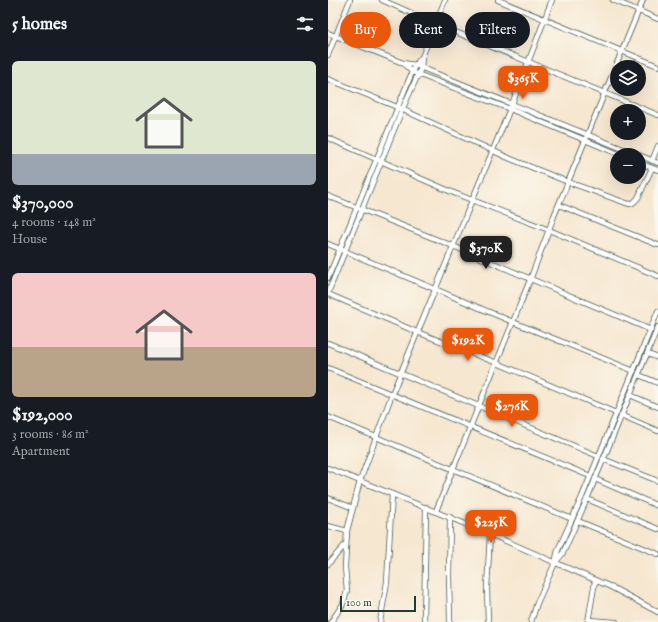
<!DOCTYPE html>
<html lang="en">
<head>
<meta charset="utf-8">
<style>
	:root { --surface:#171b24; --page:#20242c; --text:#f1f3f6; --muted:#9ea1a6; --accent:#ea580c }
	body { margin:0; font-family:"IM FELL English",serif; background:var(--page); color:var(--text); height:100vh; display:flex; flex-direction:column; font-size:15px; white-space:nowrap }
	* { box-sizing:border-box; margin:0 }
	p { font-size:13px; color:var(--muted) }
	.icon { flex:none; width:22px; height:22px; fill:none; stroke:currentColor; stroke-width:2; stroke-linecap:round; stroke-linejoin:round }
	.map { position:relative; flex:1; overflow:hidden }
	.drawer { display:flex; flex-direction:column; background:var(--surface); width:328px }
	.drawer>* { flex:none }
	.banner { position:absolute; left:12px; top:12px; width:258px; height:36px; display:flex; gap:8px }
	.controls { position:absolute; left:282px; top:60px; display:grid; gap:8px }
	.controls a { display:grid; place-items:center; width:36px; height:36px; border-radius:50%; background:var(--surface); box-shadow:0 4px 16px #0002; font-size:20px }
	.scale { position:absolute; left:12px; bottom:10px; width:76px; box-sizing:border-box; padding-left:4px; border:2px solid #1f3d34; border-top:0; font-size:11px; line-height:14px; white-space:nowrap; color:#1f3d34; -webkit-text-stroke:3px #fbf7ec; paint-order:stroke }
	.price { position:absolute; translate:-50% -34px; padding:0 9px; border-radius:8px; background:var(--accent); color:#fff; font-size:13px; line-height:26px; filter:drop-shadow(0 1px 2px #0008) }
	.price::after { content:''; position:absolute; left:50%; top:24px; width:12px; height:9px; margin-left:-6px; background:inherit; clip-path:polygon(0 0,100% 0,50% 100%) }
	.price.selected { background:#222; color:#fff }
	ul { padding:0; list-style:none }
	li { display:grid; align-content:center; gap:8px; height:212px; padding:0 12px }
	li span { display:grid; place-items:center; height:124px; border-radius:6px; color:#555 }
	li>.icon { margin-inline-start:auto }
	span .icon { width:72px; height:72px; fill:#fffc; stroke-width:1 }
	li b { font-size:17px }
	h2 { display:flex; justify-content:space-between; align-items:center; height:48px; padding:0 12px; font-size:17px }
	.tag { padding:0 14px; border-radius:18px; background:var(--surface); box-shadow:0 4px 16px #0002; font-size:14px; line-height:36px }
	.tag.selected { background:var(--accent); color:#fff }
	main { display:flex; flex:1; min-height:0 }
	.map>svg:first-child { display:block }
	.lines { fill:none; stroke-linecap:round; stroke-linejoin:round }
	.minor-casing { stroke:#3f564b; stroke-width:6 }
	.minor { stroke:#fff; stroke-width:4.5 }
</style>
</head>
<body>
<main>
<section class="drawer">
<h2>5 homes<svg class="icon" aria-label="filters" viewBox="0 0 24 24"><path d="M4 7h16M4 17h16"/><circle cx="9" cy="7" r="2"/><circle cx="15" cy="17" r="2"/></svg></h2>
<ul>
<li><span style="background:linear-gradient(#dfe7d0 75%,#9aa5b1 0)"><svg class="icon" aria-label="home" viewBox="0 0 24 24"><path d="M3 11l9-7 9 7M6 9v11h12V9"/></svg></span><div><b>$370,000</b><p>4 rooms · 148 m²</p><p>House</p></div></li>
<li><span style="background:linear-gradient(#f6c9c9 60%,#b9a48a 0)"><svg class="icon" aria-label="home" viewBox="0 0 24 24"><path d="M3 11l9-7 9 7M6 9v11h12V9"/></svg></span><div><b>$192,000</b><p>3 rooms · 86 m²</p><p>Apartment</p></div></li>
</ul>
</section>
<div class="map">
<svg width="330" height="622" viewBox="0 0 330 622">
	<rect width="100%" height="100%" fill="#fbf7ec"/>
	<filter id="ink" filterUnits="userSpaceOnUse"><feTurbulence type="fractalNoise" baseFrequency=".025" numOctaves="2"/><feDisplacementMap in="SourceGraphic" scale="8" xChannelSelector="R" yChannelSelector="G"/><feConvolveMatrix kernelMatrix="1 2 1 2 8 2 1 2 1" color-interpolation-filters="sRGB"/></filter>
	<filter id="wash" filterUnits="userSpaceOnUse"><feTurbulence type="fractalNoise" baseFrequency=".012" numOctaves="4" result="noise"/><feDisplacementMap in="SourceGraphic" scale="16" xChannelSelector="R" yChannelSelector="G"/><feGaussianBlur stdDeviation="0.9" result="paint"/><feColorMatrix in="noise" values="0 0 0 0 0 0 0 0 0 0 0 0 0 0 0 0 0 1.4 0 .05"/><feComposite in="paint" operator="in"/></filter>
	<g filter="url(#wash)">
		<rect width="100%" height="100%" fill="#f6e7d0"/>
	</g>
	<g filter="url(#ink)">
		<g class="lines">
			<defs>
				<g id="minor">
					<path d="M54,0L108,24L330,115"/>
					<path d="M170,0L330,66"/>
					<path d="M285,0L330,19"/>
					<path d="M0,33L75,63L87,65L310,155"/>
					<path d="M0,55L22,0"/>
					<path d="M75,63L84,72L182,109L293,155"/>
					<path d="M0,79L69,107L183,159L240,182L301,204L305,203L310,198L324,168"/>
					<path d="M0,138L126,193L221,230L330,276"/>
					<path d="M311,155L330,163"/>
					<path d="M324,161L330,146"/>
					<path d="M311,163L330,170"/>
					<path d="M0,196L125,246L323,330"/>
					<path d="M231,205L330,245"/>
					<path d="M0,244L185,322L306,371"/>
					<path d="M0,278L87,65L94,57"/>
					<path d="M0,293L74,110L93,68L94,57L117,0"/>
					<path d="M0,294L89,332L169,363L288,413"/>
					<path d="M0,343L270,456"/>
					<path d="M320,354L330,358"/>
					<path d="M0,368L262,476"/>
					<path d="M311,375L330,383"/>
					<path d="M302,395L330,407"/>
					<path d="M293,415L330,431"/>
					<path d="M0,417L244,519"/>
					<path d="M275,459L330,481"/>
					<path d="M0,468L162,534L283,587L330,612"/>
					<path d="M267,479L330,506"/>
					<path d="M0,498L25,508"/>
					<path d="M259,499L330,529"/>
					<path d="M108,511L202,280L226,216L315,0"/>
					<path d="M250,521L330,554"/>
					<path d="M0,526L19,531"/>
					<path d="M227,563L235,553L259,499L330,327"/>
					<path d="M0,564L17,545"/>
					<path d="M260,620L288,622"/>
					<path d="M3,622L15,604L19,591L17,567L19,531L32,481L64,394L184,104L224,0"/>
					<path d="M52,622L59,582L64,494"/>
					<path d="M96,622L98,507"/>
					<path d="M122,622L121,575L122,517"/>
					<path d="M160,622L159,588L162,534"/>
					<path d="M203,622L209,603L227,563L230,550L254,497L330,311"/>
					<path d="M260,622L267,581"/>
				</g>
			</defs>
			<use href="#minor" class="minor-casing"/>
			<use href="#minor" class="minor"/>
		</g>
	</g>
</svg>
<div class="controls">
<a><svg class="icon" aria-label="layers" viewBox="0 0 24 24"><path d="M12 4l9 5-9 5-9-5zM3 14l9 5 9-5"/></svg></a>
<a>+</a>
<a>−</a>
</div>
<div class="scale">100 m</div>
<b class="price" style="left:195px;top:100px">$365K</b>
<b class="price selected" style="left:158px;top:270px">$370K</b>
<b class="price" style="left:140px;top:362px">$192K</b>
<b class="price" style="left:184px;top:428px">$276K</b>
<b class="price" style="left:163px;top:544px">$225K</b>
<div class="banner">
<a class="tag selected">Buy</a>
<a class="tag">Rent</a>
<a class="tag">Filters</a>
</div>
</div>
</main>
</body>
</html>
